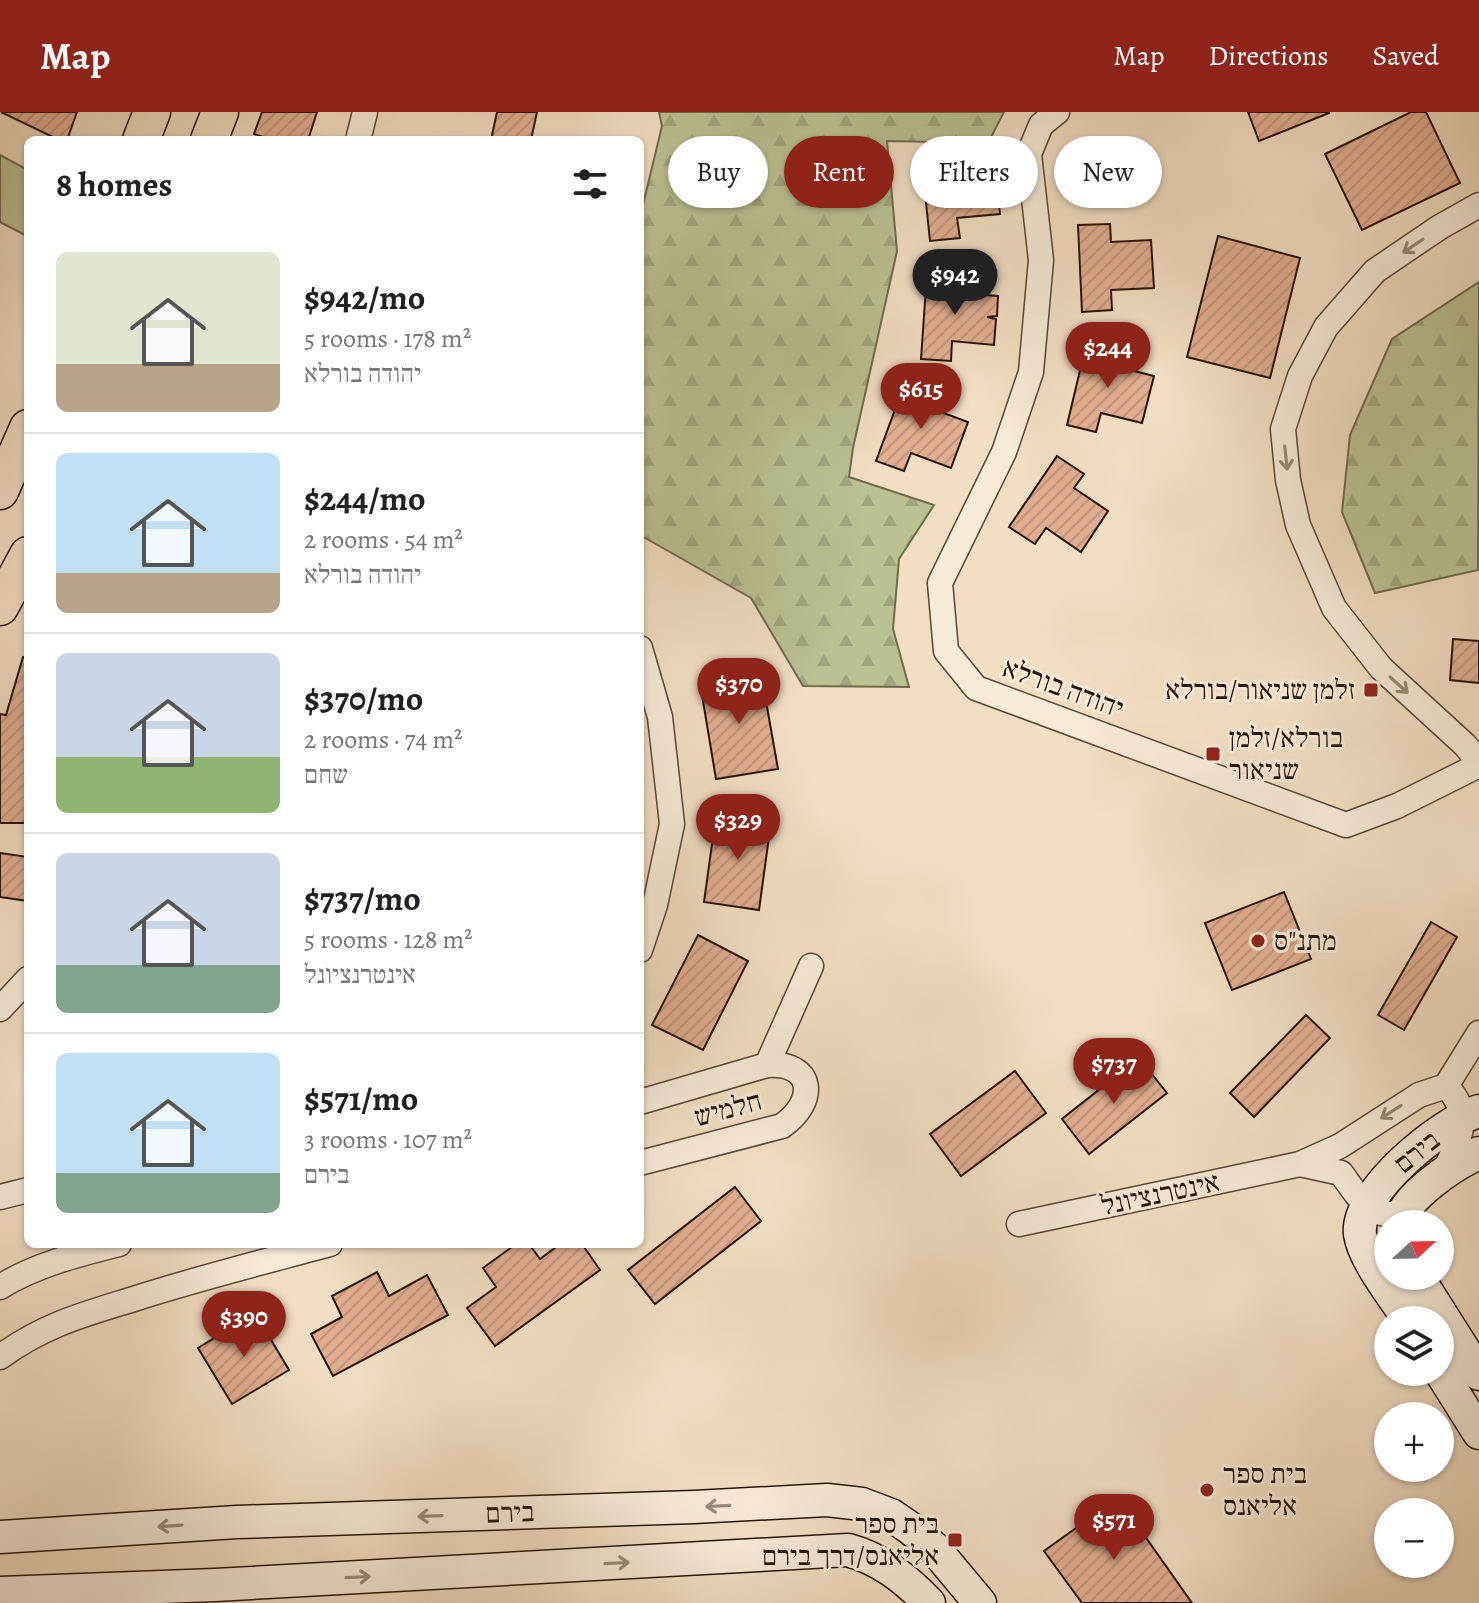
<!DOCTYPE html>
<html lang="en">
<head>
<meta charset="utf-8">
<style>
	:root { --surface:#fff; --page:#f2f2f2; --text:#202124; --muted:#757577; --line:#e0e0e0; --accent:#8f2418 }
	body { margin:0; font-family:Alegreya,"Frank Ruhl Libre",serif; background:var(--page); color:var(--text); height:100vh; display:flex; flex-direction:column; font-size:30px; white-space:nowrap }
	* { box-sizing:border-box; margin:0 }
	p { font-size:26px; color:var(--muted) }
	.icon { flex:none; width:44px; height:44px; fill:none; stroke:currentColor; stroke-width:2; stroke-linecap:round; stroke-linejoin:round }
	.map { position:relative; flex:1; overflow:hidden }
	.side { position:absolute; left:24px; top:24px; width:620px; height:1112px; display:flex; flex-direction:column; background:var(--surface); border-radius:12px; box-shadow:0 2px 6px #0004 }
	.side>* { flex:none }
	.hud { position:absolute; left:668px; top:24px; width:690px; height:72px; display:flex; gap:16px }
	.needle { width:52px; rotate:68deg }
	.tools { position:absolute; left:1374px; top:1098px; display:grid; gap:16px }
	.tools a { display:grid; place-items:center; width:80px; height:80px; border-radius:50%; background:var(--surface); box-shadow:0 2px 6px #0004; font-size:40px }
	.price { position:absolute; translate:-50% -68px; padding:0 18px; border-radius:28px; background:var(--accent); color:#fff; font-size:26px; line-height:52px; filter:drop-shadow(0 2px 4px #0008) }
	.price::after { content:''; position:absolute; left:50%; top:48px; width:24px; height:18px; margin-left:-12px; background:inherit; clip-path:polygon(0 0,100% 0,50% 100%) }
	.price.current { background:#222; color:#fff }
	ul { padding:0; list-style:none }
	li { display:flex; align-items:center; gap:24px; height:200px; padding:0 32px }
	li+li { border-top:2px solid var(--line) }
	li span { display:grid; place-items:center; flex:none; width:224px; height:160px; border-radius:12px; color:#555 }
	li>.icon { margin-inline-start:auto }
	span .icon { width:96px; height:96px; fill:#fffc; stroke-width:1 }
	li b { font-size:34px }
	h2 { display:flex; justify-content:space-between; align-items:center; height:96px; padding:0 32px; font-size:34px }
	.chip { padding:0 28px; border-radius:36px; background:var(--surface); box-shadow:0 2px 6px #0004; font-size:28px; line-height:72px }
	.chip.current { background:var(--accent); color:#fff }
	header { display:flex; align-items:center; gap:48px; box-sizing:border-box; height:112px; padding:0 40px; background:var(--accent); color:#fff }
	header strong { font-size:38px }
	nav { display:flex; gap:44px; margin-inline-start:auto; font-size:28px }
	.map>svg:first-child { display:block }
	.forest { fill:url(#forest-firs); stroke:#706a4d; stroke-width:2 }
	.pitch { fill:#bac193; stroke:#706a4d; stroke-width:2 }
	.building { fill:url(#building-hatch); stroke:#251307; stroke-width:2 }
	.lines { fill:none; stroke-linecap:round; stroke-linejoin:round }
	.street-casing { stroke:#584636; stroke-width:27 }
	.secondary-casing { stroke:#251307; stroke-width:35 }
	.primary-casing { stroke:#251307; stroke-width:39 }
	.street { stroke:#f7ead7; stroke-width:24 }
	.secondary { stroke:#f7ead7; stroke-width:32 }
	.primary { stroke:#f2dec2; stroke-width:36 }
	.oneway { stroke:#988979 }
	.poi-dot { fill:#8f2418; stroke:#f7ead7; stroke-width:3 }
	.labels { text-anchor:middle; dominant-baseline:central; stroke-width:6; stroke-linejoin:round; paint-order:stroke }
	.street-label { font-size:28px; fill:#251307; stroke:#f7ead7 }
	.poi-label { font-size:28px; fill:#251307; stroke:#f7ead7; text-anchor:start }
</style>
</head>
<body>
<header>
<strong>Map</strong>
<nav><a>Map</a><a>Directions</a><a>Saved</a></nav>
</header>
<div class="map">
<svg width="1479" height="1491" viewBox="0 0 1479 1491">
	<defs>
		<pattern id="forest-firs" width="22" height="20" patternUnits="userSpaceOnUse" patternTransform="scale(2)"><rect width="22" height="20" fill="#bac193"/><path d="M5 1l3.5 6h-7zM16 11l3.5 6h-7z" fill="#a0a57d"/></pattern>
		<pattern id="building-hatch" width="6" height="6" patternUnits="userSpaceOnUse" patternTransform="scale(2)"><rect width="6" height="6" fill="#e1ae90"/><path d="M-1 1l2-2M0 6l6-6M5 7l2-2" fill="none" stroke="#c1957b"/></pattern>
	</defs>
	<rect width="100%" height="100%" fill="#f2dec2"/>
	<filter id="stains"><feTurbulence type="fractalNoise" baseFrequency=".0025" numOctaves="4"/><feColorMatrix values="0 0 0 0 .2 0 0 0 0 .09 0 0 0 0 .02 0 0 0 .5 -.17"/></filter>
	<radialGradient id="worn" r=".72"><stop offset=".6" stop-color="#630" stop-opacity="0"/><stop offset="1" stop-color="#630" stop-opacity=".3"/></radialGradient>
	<g class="forest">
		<path d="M659,0H1004L988,31L887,29L897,139L853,336L849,365L934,393L899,447L893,517L909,575L803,574L751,486L640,423V105L662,14Z"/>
		<path d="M1479,170L1478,458L1375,481L1342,400L1350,323L1392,227Z"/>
	</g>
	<path class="pitch" d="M0,43L28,58L27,124L0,110Z"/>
	<g class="building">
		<path d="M1,0H77L67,28H59Z"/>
		<path d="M262,0H317L308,28H272L254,22Z"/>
		<path d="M497,0H537L531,28H491Z"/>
		<path d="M1248,0H1329V1L1259,29Z"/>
		<path d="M1411,0H1426L1460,71L1362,118L1325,42Z"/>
		<path d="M952,40L954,58L995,53L1000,102L957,106L960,126L930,129L921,43Z"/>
		<path d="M1110,112L1111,130L1151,128L1154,176L1111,178L1112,198L1082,200L1078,113Z"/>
		<path d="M1218,124L1300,146L1270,266L1187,245Z"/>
		<path d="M927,161L959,163L957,181L998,184L997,204L987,205L996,207L994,233L952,229L951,249L921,247Z"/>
		<path d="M1087,229L1118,237L1114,254L1154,264L1142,311L1101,301L1096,320L1067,313Z"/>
		<path d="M906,268L936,279L930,296L968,310L951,356L911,341L904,359L876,349Z"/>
		<path d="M1057,344L1084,362L1074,376L1108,399L1081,440L1046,416L1035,432L1009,415Z"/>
		<path d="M1453,527L1479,529V571L1450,568Z"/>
		<path d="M23,545L28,546V711H0V602L6,603Z"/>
		<path d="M761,561L778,657L716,667L700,571Z"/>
		<path d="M716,703L771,710L759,798L704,790Z"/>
		<path d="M0,741L28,745V789L0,785Z"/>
		<path d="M1284,780L1311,847L1232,878L1205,811Z"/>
		<path d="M1431,810L1457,825L1404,918L1378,903Z"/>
		<path d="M698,823L748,849L703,938L652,913Z"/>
		<path d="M1306,903L1330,926L1254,1005L1230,981Z"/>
		<path d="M1139,946L1167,981L1089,1042L1062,1007Z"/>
		<path d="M1015,959L1046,1001L961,1064L930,1022Z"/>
		<path d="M735,1075L761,1109L655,1192L628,1158Z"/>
		<path d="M516,1132H529L540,1147L560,1132H582L600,1158L495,1234L467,1196L496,1175L483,1156Z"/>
		<path d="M377,1160L389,1184L427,1163L448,1203L333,1264L311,1222L342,1205L332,1184Z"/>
		<path d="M255,1201L289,1258L232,1292L198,1236Z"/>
		<path d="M1118,1386L1192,1491H1082L1044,1439Z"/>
	</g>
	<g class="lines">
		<defs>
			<g id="street">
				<path d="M1057,0L1041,13L1029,42L1041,148L1031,260L1004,340L940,471L946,539L976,576L1346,713L1397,694L1479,653"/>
				<path d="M358,28L365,0"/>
				<path d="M1479,93L1440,115L1375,159L1326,215L1300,264L1283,317L1288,368L1298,413L1334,496L1381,556L1465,633L1479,650"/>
				<path d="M640,536L660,605L672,712L655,793L640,838"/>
				<path d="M0,897L28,867"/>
				<path d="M767,953L811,854"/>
				<path d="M1446,974L1479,921"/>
				<path d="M640,990L767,953C815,950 817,990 782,1014L640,1051"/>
				<path d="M1300,1052L1341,1061C1358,1084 1369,1108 1401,1101"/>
				<path d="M1444,1060C1459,1028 1474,1002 1446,974"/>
				<path d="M0,1085L28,1078"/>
				<path d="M1019,1112L1300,1052L1340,1034L1419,983L1446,974"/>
				<path d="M0,1175C35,1153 79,1142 119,1132"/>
				<path d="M0,1245C47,1211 86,1202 140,1185C203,1165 267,1149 330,1132"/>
			</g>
			<g id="secondary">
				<path d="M1399,1112C1404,1085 1454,1052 1479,1041"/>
				<path d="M1417,1164L1479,1262"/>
				<path d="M1409,1208C1394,1185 1364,1148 1360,1122C1355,1080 1443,1009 1479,999"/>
				<path d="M1440,1259L1479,1321"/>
				<path d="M0,1425L237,1410L694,1395L827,1388L862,1392L891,1403L910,1416L934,1436L980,1491"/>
				<path d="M0,1481L215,1473L848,1438C881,1447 906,1467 929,1491"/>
			</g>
			<g id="primary">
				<path d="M141,28L152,0"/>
				<path d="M209,28L220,0"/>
				<path d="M0,379L28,316"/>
				<path d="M0,495L28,443"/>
			</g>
		</defs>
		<use href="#street" class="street-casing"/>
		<use href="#secondary" class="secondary-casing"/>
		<use href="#primary" class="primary-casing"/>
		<use href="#street" class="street"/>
		<use href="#secondary" class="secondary"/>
		<use href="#primary" class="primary"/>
	</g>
	<defs><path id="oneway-shaft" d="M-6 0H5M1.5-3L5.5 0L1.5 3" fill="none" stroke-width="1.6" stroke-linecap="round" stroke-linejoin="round" transform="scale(2)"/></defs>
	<g class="oneway">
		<use href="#oneway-shaft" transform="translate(1413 134) rotate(146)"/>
		<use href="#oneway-shaft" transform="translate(1286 346) rotate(84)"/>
		<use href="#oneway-shaft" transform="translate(1399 573) rotate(42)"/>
		<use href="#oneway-shaft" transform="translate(1391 1000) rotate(147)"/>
		<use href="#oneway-shaft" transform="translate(718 1394) rotate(177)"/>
		<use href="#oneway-shaft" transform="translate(430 1404) rotate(178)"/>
		<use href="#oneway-shaft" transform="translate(170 1414) rotate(176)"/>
		<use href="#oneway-shaft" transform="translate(617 1451) rotate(-3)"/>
		<use href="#oneway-shaft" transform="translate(358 1465) rotate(-3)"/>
	</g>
	<g class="poi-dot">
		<rect x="1363" y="570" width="16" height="16" rx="4"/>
		<rect x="1205" y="634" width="16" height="16" rx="4"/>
		<circle cx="1258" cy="829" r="8"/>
		<circle cx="1207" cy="1378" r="8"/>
		<rect x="947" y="1420" width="16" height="16" rx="4"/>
	</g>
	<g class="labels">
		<g class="street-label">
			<text transform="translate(1063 576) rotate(20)">יהודה בורלא</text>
			<text transform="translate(728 997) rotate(-15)">חלמיש</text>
			<text transform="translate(1417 1040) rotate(-39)">בירם</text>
			<text transform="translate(1160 1082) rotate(-12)">אינטרנציונל</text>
			<text transform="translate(510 1401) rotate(-2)">בירם</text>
		</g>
		<g class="poi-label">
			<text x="1355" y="578" text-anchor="end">זלמן שניאור/בורלא</text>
			<text x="1229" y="626">בורלא/זלמן<tspan x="1229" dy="32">שניאור</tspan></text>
			<text x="1274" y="829">מתנ"ס</text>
			<text x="1223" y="1362">בית ספר<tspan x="1223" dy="32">אליאנס</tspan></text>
			<text x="939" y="1412" text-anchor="end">בית ספר<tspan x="939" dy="32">אליאנס/דרך בירם</tspan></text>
		</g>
	</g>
	<rect width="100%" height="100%" filter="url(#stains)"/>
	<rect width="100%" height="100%" fill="url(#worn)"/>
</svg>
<div class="tools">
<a><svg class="needle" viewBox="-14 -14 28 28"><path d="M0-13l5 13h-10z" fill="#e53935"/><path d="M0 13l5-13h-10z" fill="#757577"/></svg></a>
<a><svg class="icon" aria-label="layers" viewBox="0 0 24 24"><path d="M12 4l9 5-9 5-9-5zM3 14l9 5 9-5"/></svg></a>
<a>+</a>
<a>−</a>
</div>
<b class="price current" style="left:955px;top:205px">$942</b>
<b class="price" style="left:1108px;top:278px">$244</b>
<b class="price" style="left:921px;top:319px">$615</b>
<b class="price" style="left:739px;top:614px">$370</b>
<b class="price" style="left:738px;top:750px">$329</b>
<b class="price" style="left:1114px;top:994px">$737</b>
<b class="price" style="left:244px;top:1247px">$390</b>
<b class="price" style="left:1114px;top:1450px">$571</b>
<div class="hud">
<a class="chip">Buy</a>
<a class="chip current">Rent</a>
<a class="chip">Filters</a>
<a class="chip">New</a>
</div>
<section class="side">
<h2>8 homes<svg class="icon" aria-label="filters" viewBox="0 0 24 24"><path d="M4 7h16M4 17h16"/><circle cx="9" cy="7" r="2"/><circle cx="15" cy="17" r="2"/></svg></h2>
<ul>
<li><span style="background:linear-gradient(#dfe7d0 70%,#b9a48a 0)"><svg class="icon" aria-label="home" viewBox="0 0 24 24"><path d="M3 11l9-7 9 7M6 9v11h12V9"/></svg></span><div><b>$942/mo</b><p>5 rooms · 178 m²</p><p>יהודה בורלא</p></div></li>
<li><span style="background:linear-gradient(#bfe0f5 75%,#b9a48a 0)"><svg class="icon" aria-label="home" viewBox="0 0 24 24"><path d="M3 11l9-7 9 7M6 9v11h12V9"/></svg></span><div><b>$244/mo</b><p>2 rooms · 54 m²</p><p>יהודה בורלא</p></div></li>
<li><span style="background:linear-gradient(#c9d6e8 65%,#8fb573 0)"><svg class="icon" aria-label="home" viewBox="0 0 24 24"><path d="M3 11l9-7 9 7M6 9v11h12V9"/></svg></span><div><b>$370/mo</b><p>2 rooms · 74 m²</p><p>שחם</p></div></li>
<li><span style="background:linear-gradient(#c9d6e8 70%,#7fa58c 0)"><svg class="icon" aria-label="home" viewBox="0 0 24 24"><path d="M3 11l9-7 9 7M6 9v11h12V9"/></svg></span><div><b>$737/mo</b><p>5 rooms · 128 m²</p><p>אינטרנציונל</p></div></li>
<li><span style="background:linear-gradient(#bfe0f5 75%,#7fa58c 0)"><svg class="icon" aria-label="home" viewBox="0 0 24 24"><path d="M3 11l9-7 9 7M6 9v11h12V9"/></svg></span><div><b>$571/mo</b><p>3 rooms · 107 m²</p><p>בירם</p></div></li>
</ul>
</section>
</div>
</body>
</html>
